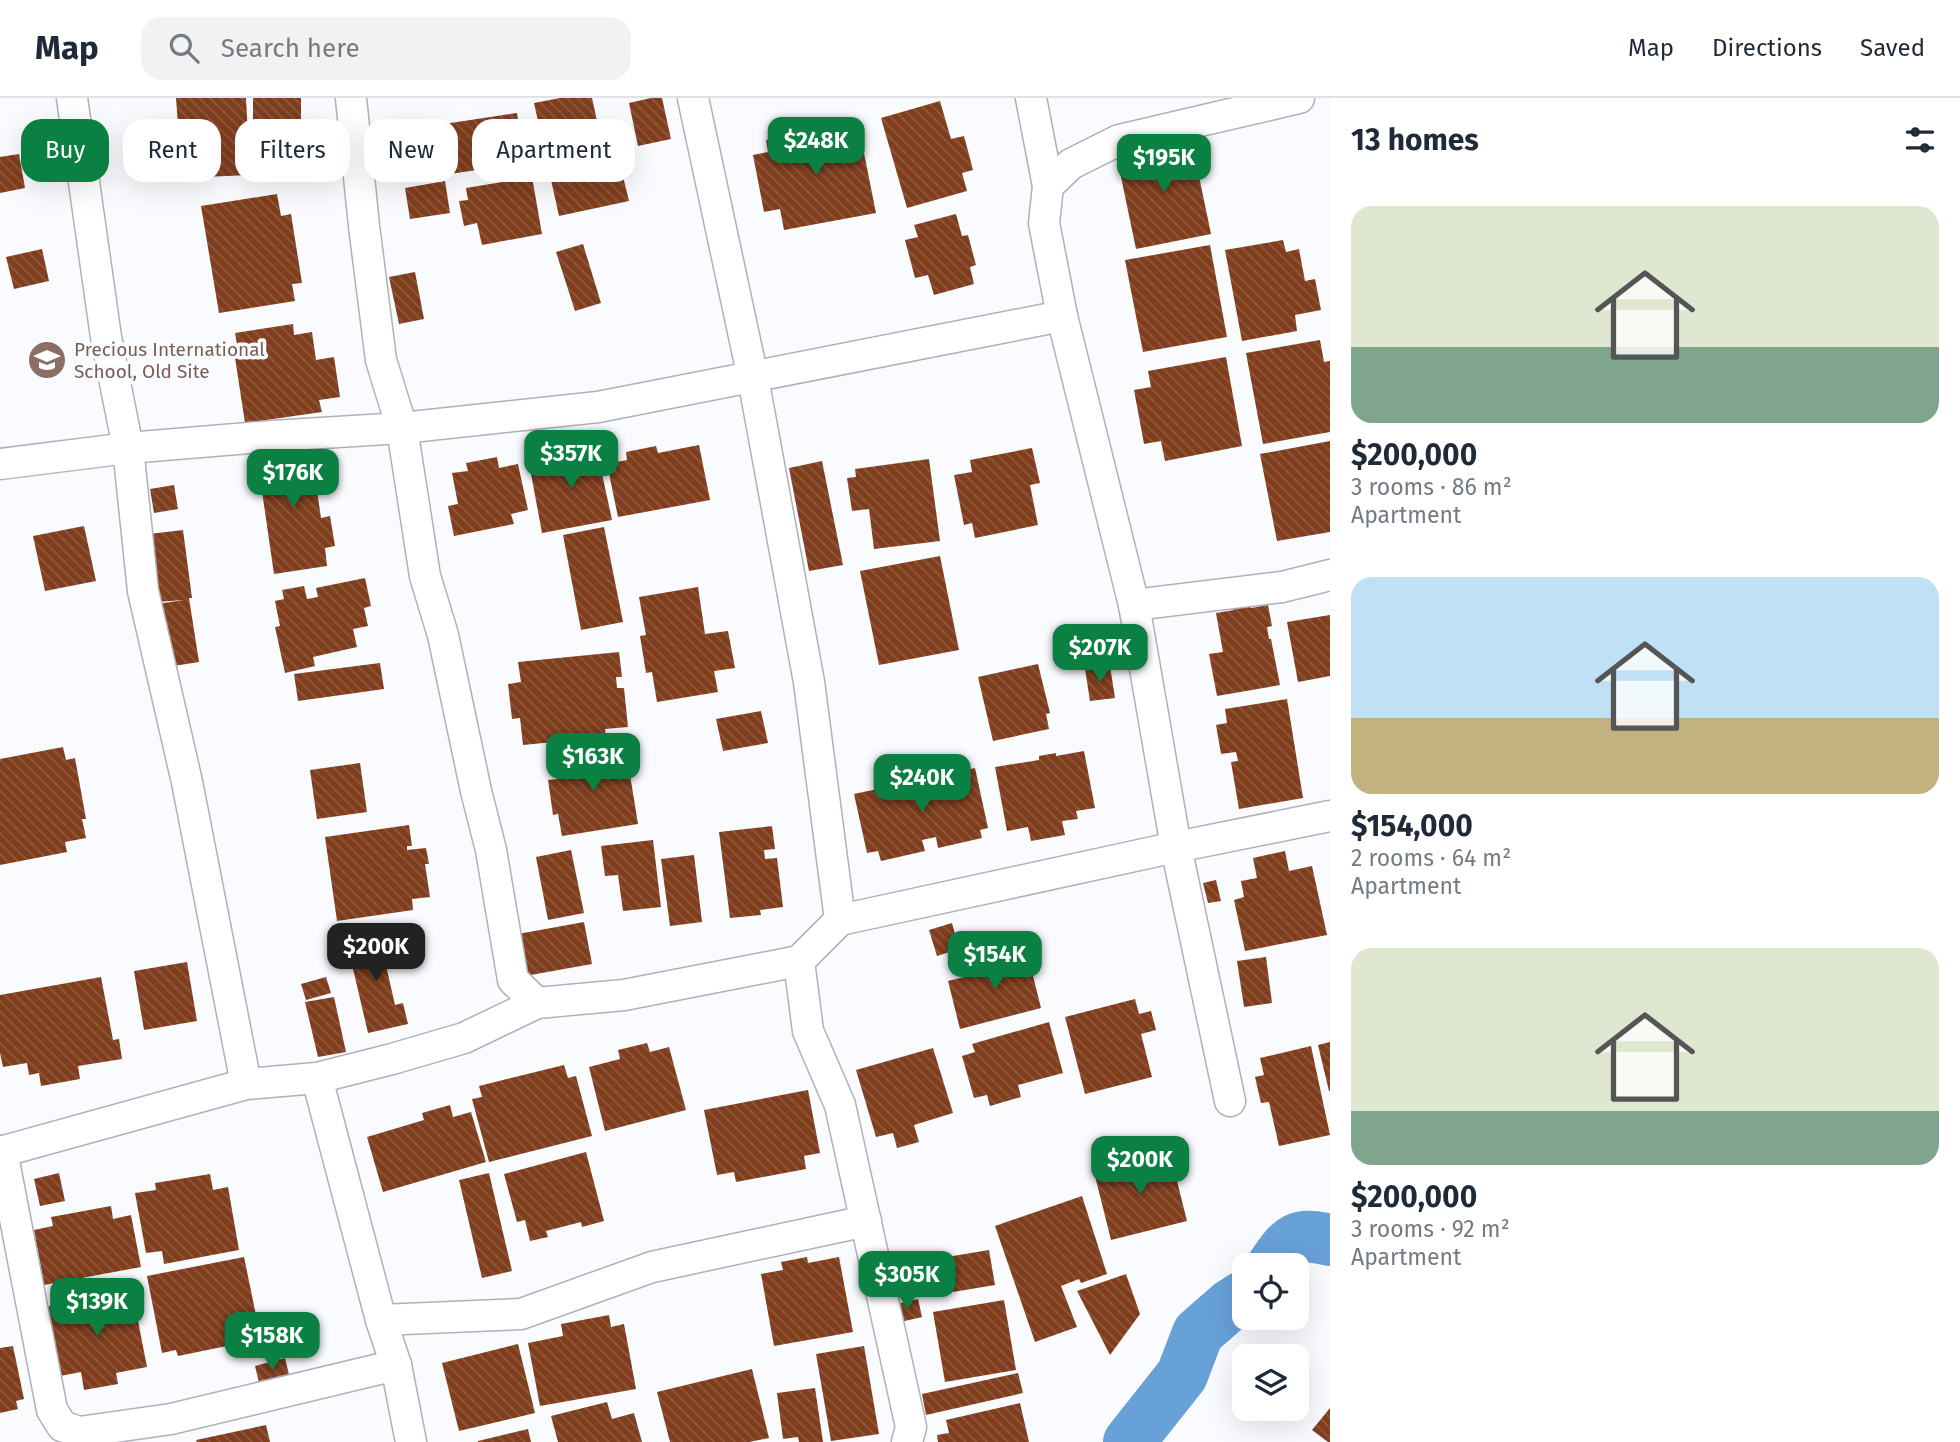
<!DOCTYPE html>
<html lang="en">
<head>
<meta charset="utf-8">
<style>
	:root { --surface:#fff; --page:#f2f2f3; --text:#1f2937; --muted:#747a83; --line:#e0e1e3; --accent:#0b8043 }
	body { margin:0; font-family:"Fira Sans",sans-serif; background:var(--page); color:var(--text); height:100vh; display:flex; flex-direction:column; font-size:26px; white-space:nowrap }
	* { box-sizing:border-box; margin:0 }
	p { font-size:23px; color:var(--muted) }
	.icon { flex:none; width:38px; height:38px; fill:none; stroke:currentColor; stroke-width:2; stroke-linecap:round; stroke-linejoin:round }
	.map { position:relative; flex:1; overflow:hidden }
	.sheet { display:flex; flex-direction:column; background:var(--surface); width:630px }
	.sheet>* { flex:none }
	.top-card { position:absolute; left:21px; top:21px; width:665px; height:63px; display:flex; gap:14px }
	.buttons { position:absolute; left:1232px; top:1155px; display:grid; gap:14px }
	.buttons a { display:grid; place-items:center; width:77px; height:77px; border-radius:14px; background:var(--surface); box-shadow:0 7px 28px #0002; font-size:35px }
	.price { position:absolute; translate:-50% -60px; padding:0 16px; border-radius:14px; background:var(--accent); color:#fff; font-size:23px; line-height:46px; filter:drop-shadow(0 2px 4px #0008) }
	.price::after { content:''; position:absolute; left:50%; top:42px; width:21px; height:16px; margin-left:-10px; background:inherit; clip-path:polygon(0 0,100% 0,50% 100%) }
	.price.current { background:#222; color:#fff }
	ul { padding:0; list-style:none }
	li { display:grid; align-content:center; gap:14px; height:371px; padding:0 21px }
	li span { display:grid; place-items:center; height:217px; border-radius:21px; color:#555 }
	li>.icon { margin-inline-start:auto }
	span .icon { width:126px; height:126px; fill:#fffc; stroke-width:1 }
	li b { font-size:30px }
	h2 { display:flex; justify-content:space-between; align-items:center; height:84px; padding:0 21px; font-size:30px }
	.pill { padding:0 24px; border-radius:21px; background:var(--surface); box-shadow:0 7px 28px #0002; font-size:24px; line-height:63px }
	.pill.current { background:var(--accent); color:#fff }
	header { display:flex; align-items:center; gap:42px; box-sizing:border-box; height:98px; padding:0 35px; background:var(--surface); border-bottom:2px solid var(--line) }
	header strong { font-size:33px }
	nav { display:flex; gap:38px; margin-inline-start:auto; font-size:24px }
	.search { width:490px; height:63px; background:var(--page); display:flex; align-items:center; gap:18px; box-sizing:border-box; padding:0 24px; border-radius:21px; color:var(--muted); font-size:26px }
	main { display:flex; flex:1; min-height:0 }
	.map>svg:first-child { display:block }
	.lines { fill:none; stroke-linecap:round; stroke-linejoin:round }
	.river { stroke:#67a1d8; stroke-width:52 }
	.building { fill:url(#building-back-hatch) }
	.minor-casing { stroke:#afb1ba; stroke-width:33 }
	.minor { stroke:#fff; stroke-width:30 }
	.labels { text-anchor:middle; dominant-baseline:central; stroke-width:7; stroke-linejoin:round; paint-order:stroke }
	.education-label { font-size:19px; fill:#785e54; stroke:#fafbff; text-anchor:start }
</style>
</head>
<body>
<header>
<strong>Map</strong>
<div class="search"><svg class="icon" aria-label="search" viewBox="0 0 24 24"><circle cx="10" cy="10" r="6"/><path d="M15 15l6 6"/></svg>Search here</div>
<nav><a>Map</a><a>Directions</a><a>Saved</a></nav>
</header>
<main>
<div class="map">
<svg width="1330" height="1344" viewBox="0 0 1330 1344">
	<defs>
		<pattern id="building-back-hatch" width="6" height="6" patternUnits="userSpaceOnUse" patternTransform="scale(1.75)"><rect width="6" height="6" fill="#803e1d"/><path d="M-1 5l2 2M0 0l6 6M5-1l2 2" fill="none" stroke="#8e593f"/></pattern>
	</defs>
	<rect width="100%" height="100%" fill="#fafbff"/>
	<g class="lines">
		<g class="river">
			<path d="M1273,1167C1291,1140 1297,1134 1330,1142"/>
			<path d="M1129,1344L1182,1277L1198,1235L1230,1207L1244,1198"/>
		</g>
	</g>
	<g class="building">
		<path d="M176,0H246L250,77L180,80L179,61H172L170,27H178Z"/>
		<rect x="253" y="0" width="48" height="77"/>
		<path d="M560,0H592L603,50L609,49L612,63L619,62L629,103L559,118L534,5Z"/>
		<path d="M651,0H662L671,41L638,48L629,5Z"/>
		<path d="M940,3L951,41L964,38L973,72L962,75L967,93L907,110L881,20Z"/>
		<path d="M517,15L524,65L430,79L427,63H421L418,47L427,46L424,29Z"/>
		<path d="M858,25L876,115L784,132L780,111L764,114L753,57L768,54L766,42Z"/>
		<path d="M1191,40L1211,136L1136,151L1116,55Z"/>
		<path d="M19,56L25,90L0,95V59Z"/>
		<path d="M532,79L542,136L482,147L477,125L464,128L459,103L468,102L466,90Z"/>
		<path d="M445,83L450,115L410,121L405,90Z"/>
		<path d="M277,96L281,118L291,116L302,185L292,186L295,203L219,215L201,108Z"/>
		<path d="M956,116L962,138L968,137L976,167L970,169L974,186L934,197L928,177L915,180L905,142L918,139L914,127Z"/>
		<path d="M1283,142L1286,154L1299,151L1305,183L1315,181L1321,212L1295,217L1297,233L1242,243L1225,152Z"/>
		<path d="M583,146L601,205L575,213L556,154Z"/>
		<path d="M1210,147L1227,239L1143,254L1125,162Z"/>
		<path d="M42,151L49,183L14,191L6,159Z"/>
		<path d="M415,174L424,221L399,226L389,179Z"/>
		<path d="M293,226L294,237L312,234L316,262L334,259L340,299L319,302L322,314L245,325L234,253L238,252L235,235Z"/>
		<path d="M1320,242L1324,264L1330,263V334L1263,346L1246,255Z"/>
		<path d="M1226,259L1242,348L1165,363L1161,343L1144,346L1134,292L1151,289L1148,273Z"/>
		<path d="M592,340L595,358L598,357L612,422L542,435L529,365L576,356L574,343Z"/>
		<path d="M1330,343V434L1277,443L1260,356Z"/>
		<path d="M310,345L321,420L330,418L335,448L325,450L327,468L274,476L256,352Z"/>
		<path d="M699,347L710,402L618,419L607,366L627,362L626,354L656,348L658,355Z"/>
		<path d="M1032,350L1040,385L1030,387L1038,427L975,440L972,425L964,427L954,377L972,374L970,362Z"/>
		<path d="M497,359L499,370L518,366L528,412L511,416L514,426L454,438L448,408L458,406L452,375L468,373L466,365Z"/>
		<path d="M929,361L940,443L874,451L869,411L852,413L847,380L856,379L855,371Z"/>
		<path d="M822,363L843,467L809,473L789,370Z"/>
		<path d="M174,387L178,411L154,415L150,391Z"/>
		<path d="M84,428L96,483L45,493L33,438Z"/>
		<path d="M604,429L623,524L581,532L563,437Z"/>
		<path d="M183,432L192,500H189L199,564L167,569L157,506L184,502L157,504L149,436Z"/>
		<path d="M940,458L959,552L879,567L860,473Z"/>
		<path d="M365,480L371,508L364,510L368,528L353,531L357,549L313,559L315,568L285,575L275,529L280,528L275,503L284,501L282,492L304,488L307,501L318,499L316,490Z"/>
		<path d="M698,489L705,536L728,533L735,570L714,573L718,594L657,604L652,574L646,575L640,538L646,537L639,499Z"/>
		<path d="M1250,505L1251,510L1268,507L1272,528L1267,529L1269,541H1271L1280,587L1217,598L1209,556L1223,554L1216,515L1234,512L1233,509Z"/>
		<path d="M1330,517V578L1298,584L1287,524Z"/>
		<path d="M619,554L622,579H616L617,590H624L628,629L605,631L606,639L523,647L520,620L512,621L508,586L521,584L518,564Z"/>
		<path d="M380,565L384,591L298,603L294,576Z"/>
		<path d="M1038,566L1050,615L1046,616L1049,631L993,643L978,579Z"/>
		<path d="M1110,568L1115,600L1090,603L1085,571Z"/>
		<path d="M1287,601L1303,700L1239,711L1231,664L1238,663L1236,654L1221,656L1216,627L1227,625L1225,611Z"/>
		<path d="M761,613L768,645L723,653L716,621Z"/>
		<path d="M63,649L66,662L75,660L86,721H82L86,740L65,744L67,754L0,767V661Z"/>
		<path d="M626,652L638,726L562,738L558,716L553,717L548,682L557,681L554,663Z"/>
		<path d="M1084,653L1095,710L1076,713L1078,721L1062,723L1065,737L1031,743L1028,729L1007,733L995,669L1039,662V658L1056,655V658Z"/>
		<path d="M360,665L367,714L317,721L310,672Z"/>
		<path d="M975,670L988,730L980,732L982,740L938,750L936,739L922,742L925,753L881,763L878,753L867,755L854,696Z"/>
		<path d="M409,727L412,748H407V752L426,750L429,766H425L430,799L412,801L413,812L337,823L325,739Z"/>
		<path d="M772,728L775,751L764,752L765,761L777,760L783,809L760,812L761,817L730,820L719,734Z"/>
		<path d="M653,742L661,809L623,813L618,777L605,778L601,748Z"/>
		<path d="M571,752L584,815L548,822L536,759Z"/>
		<path d="M1285,753L1289,773L1312,768L1327,837L1245,853L1234,802L1244,799L1241,783L1257,780L1253,760Z"/>
		<path d="M694,757L702,824L670,828L661,761Z"/>
		<path d="M1216,782L1221,803L1208,805L1203,785Z"/>
		<path d="M584,824L592,866L525,878L518,836Z"/>
		<path d="M952,825L959,851L937,858L929,832Z"/>
		<path d="M390,835L396,861L385,863L395,907L403,905L408,926L368,935L347,845Z"/>
		<path d="M1008,851L1012,866L1029,862L1041,910L960,931L948,883L980,875L977,859Z"/>
		<path d="M1266,859L1272,905L1244,909L1237,863Z"/>
		<path d="M187,864L197,923L144,932L134,873Z"/>
		<path d="M101,879L113,942L119,941L122,961L78,968L80,981L41,988L39,975L29,977L27,965L3,969L0,955V897Z"/>
		<path d="M326,879L331,895L306,902L301,886Z"/>
		<path d="M334,899L346,954L318,959L305,904Z"/>
		<path d="M1135,901L1139,916L1151,913L1156,932L1141,936L1152,979L1085,996L1065,919Z"/>
		<path d="M1049,924L1063,975L1018,987L1021,999L990,1008L987,997L974,1000L962,958L975,954L972,946Z"/>
		<path d="M1330,944V993H1329L1318,947Z"/>
		<path d="M647,945L650,954L669,949L686,1012L605,1033L589,969L620,961L618,952Z"/>
		<path d="M1311,948L1330,1037L1279,1048L1269,1004L1261,1005L1255,979L1264,977L1260,960Z"/>
		<path d="M933,950L953,1015L914,1027L919,1044L897,1050L893,1035L876,1039L856,972Z"/>
		<path d="M564,967L568,980L576,978L592,1038L489,1064L472,1001L482,999L479,988Z"/>
		<path d="M808,992L820,1055L804,1058L806,1071L736,1084L734,1074L717,1077L704,1012Z"/>
		<path d="M450,1007L453,1019L471,1014L486,1064L383,1094L367,1039L424,1022L422,1015Z"/>
		<path d="M586,1054L604,1123L582,1129L581,1124L546,1133L548,1139L530,1143L525,1122L517,1124L504,1076Z"/>
		<path d="M1170,1055L1187,1123L1111,1142L1094,1074Z"/>
		<path d="M59,1075L65,1103L40,1108L34,1081Z"/>
		<path d="M489,1075L512,1173L482,1180L459,1082Z"/>
		<path d="M210,1076L213,1092L228,1089L239,1152L164,1166L162,1153L146,1155L135,1095L156,1092L155,1085Z"/>
		<path d="M1082,1098L1107,1176L1081,1185L1079,1181L1061,1188L1077,1229L1035,1244L995,1128Z"/>
		<path d="M111,1108L113,1121L131,1117L141,1169L44,1187L34,1132L53,1128L51,1119Z"/>
		<path d="M989,1152L995,1187L953,1194L947,1159Z"/>
		<path d="M244,1159L261,1241L178,1258L176,1252L162,1255L147,1178Z"/>
		<path d="M807,1159L808,1165L839,1159L853,1234L774,1248L761,1176L783,1172L781,1164Z"/>
		<path d="M1126,1176L1140,1216L1110,1257L1077,1193Z"/>
		<path d="M132,1192L147,1269L116,1275L118,1286L84,1292L81,1274L60,1278L46,1209Z"/>
		<path d="M918,1201L922,1219L896,1225L892,1207Z"/>
		<path d="M1004,1202L1016,1272L945,1284L933,1214Z"/>
		<path d="M609,1217L611,1229L624,1226L636,1291L540,1308L528,1245L563,1238L561,1226Z"/>
		<path d="M518,1246L535,1315L459,1333L442,1265Z"/>
		<path d="M13,1248L24,1301L16,1303L18,1311L0,1315V1250Z"/>
		<path d="M864,1248L879,1336L831,1343L816,1256Z"/>
		<path d="M285,1260L290,1281L260,1289L255,1268Z"/>
		<path d="M752,1271L769,1340L749,1344H670L657,1294Z"/>
		<path d="M1018,1275L1023,1295L926,1317L922,1296Z"/>
		<path d="M815,1290L823,1344H799L798,1339L783,1341L777,1295Z"/>
		<path d="M607,1304L612,1321L634,1315L642,1344H558L551,1318Z"/>
		<path d="M1020,1305L1029,1344H938L937,1337L949,1335L946,1322Z"/>
		<path d="M1330,1310V1344H1328L1312,1332Z"/>
		<path d="M266,1327L270,1344H197L196,1342Z"/>
		<path d="M528,1331L531,1344H478V1343Z"/>
	</g>
	<g class="lines">
		<defs>
			<g id="minor">
				<path d="M72,0L106,239L128,350L143,493L187,684L246,986"/>
				<path d="M351,0L364,128L381,262L402,330L425,478L443,537L476,693L491,752L513,882L537,905"/>
				<path d="M693,0L753,280L809,584L840,822"/>
				<path d="M1031,0L1048,88L1044,125L1062,218L1134,507L1176,749L1230,1003"/>
				<path d="M1048,88L1071,66L1119,42L1299,0"/>
				<path d="M0,366L128,350L273,338L402,330L598,309L1062,218"/>
				<path d="M1134,507L1282,489L1330,477"/>
				<path d="M799,863L808,933L840,1007L911,1329L907,1344"/>
				<path d="M317,980L381,1222L396,1267L411,1344"/>
				<path d="M2,1053L52,1312L62,1328L79,1334L171,1321L396,1267"/>
				<path d="M0,1054L246,986L317,980L392,961L464,940L537,905L624,897L799,863L840,822L1176,749L1330,718"/>
				<path d="M381,1222L521,1216L652,1169L866,1123"/>
			</g>
		</defs>
		<use href="#minor" class="minor-casing"/>
		<use href="#minor" class="minor"/>
	</g>
	<defs>
		<symbol id="school-disc" viewBox="-11 -11 22 22"><circle r="9.5" fill="#8d6e63" stroke="#fafbff"/><path d="M0-5L7-2L0 1L-7-2ZM-4 1L0 2.5L4 1V4Q0 6-4 4Z" fill="#fff"/></symbol>
	</defs>
	<g fill-rule="evenodd">
		<use href="#school-disc" x="25" y="240" width="44" height="44"/>
	</g>
	<g class="labels">
		<g class="education-label">
			<text x="74" y="251">Precious International<tspan x="74" dy="22">School, Old Site</tspan></text>
		</g>
	</g>
</svg>
<div class="buttons">
<a><svg class="icon" aria-label="locate" viewBox="0 0 24 24"><circle cx="12" cy="12" r="6"/><path d="M12 2v4M12 18v4M2 12h4M18 12h4"/></svg></a>
<a><svg class="icon" aria-label="layers" viewBox="0 0 24 24"><path d="M12 4l9 5-9 5-9-5zM3 14l9 5 9-5"/></svg></a>
</div>
<b class="price" style="left:816px;top:79px">$248K</b>
<b class="price" style="left:1164px;top:96px">$195K</b>
<b class="price" style="left:571px;top:392px">$357K</b>
<b class="price" style="left:293px;top:411px">$176K</b>
<b class="price" style="left:1100px;top:586px">$207K</b>
<b class="price" style="left:593px;top:695px">$163K</b>
<b class="price" style="left:922px;top:716px">$240K</b>
<b class="price current" style="left:376px;top:885px">$200K</b>
<b class="price" style="left:995px;top:893px">$154K</b>
<b class="price" style="left:1140px;top:1098px">$200K</b>
<b class="price" style="left:907px;top:1213px">$305K</b>
<b class="price" style="left:97px;top:1240px">$139K</b>
<b class="price" style="left:272px;top:1274px">$158K</b>
<div class="top-card">
<a class="pill current">Buy</a>
<a class="pill">Rent</a>
<a class="pill">Filters</a>
<a class="pill">New</a>
<a class="pill">Apartment</a>
</div>
</div>
<section class="sheet">
<h2>13 homes<svg class="icon" aria-label="filters" viewBox="0 0 24 24"><path d="M4 7h16M4 17h16"/><circle cx="9" cy="7" r="2"/><circle cx="15" cy="17" r="2"/></svg></h2>
<ul>
<li><span style="background:linear-gradient(#dfe7d0 65%,#7fa58c 0)"><svg class="icon" aria-label="home" viewBox="0 0 24 24"><path d="M3 11l9-7 9 7M6 9v11h12V9"/></svg></span><div><b>$200,000</b><p>3 rooms · 86 m²</p><p>Apartment</p></div></li>
<li><span style="background:linear-gradient(#bfe0f5 65%,#c2b280 0)"><svg class="icon" aria-label="home" viewBox="0 0 24 24"><path d="M3 11l9-7 9 7M6 9v11h12V9"/></svg></span><div><b>$154,000</b><p>2 rooms · 64 m²</p><p>Apartment</p></div></li>
<li><span style="background:linear-gradient(#dfe7d0 75%,#7fa58c 0)"><svg class="icon" aria-label="home" viewBox="0 0 24 24"><path d="M3 11l9-7 9 7M6 9v11h12V9"/></svg></span><div><b>$200,000</b><p>3 rooms · 92 m²</p><p>Apartment</p></div></li>
</ul>
</section>
</main>
</body>
</html>
